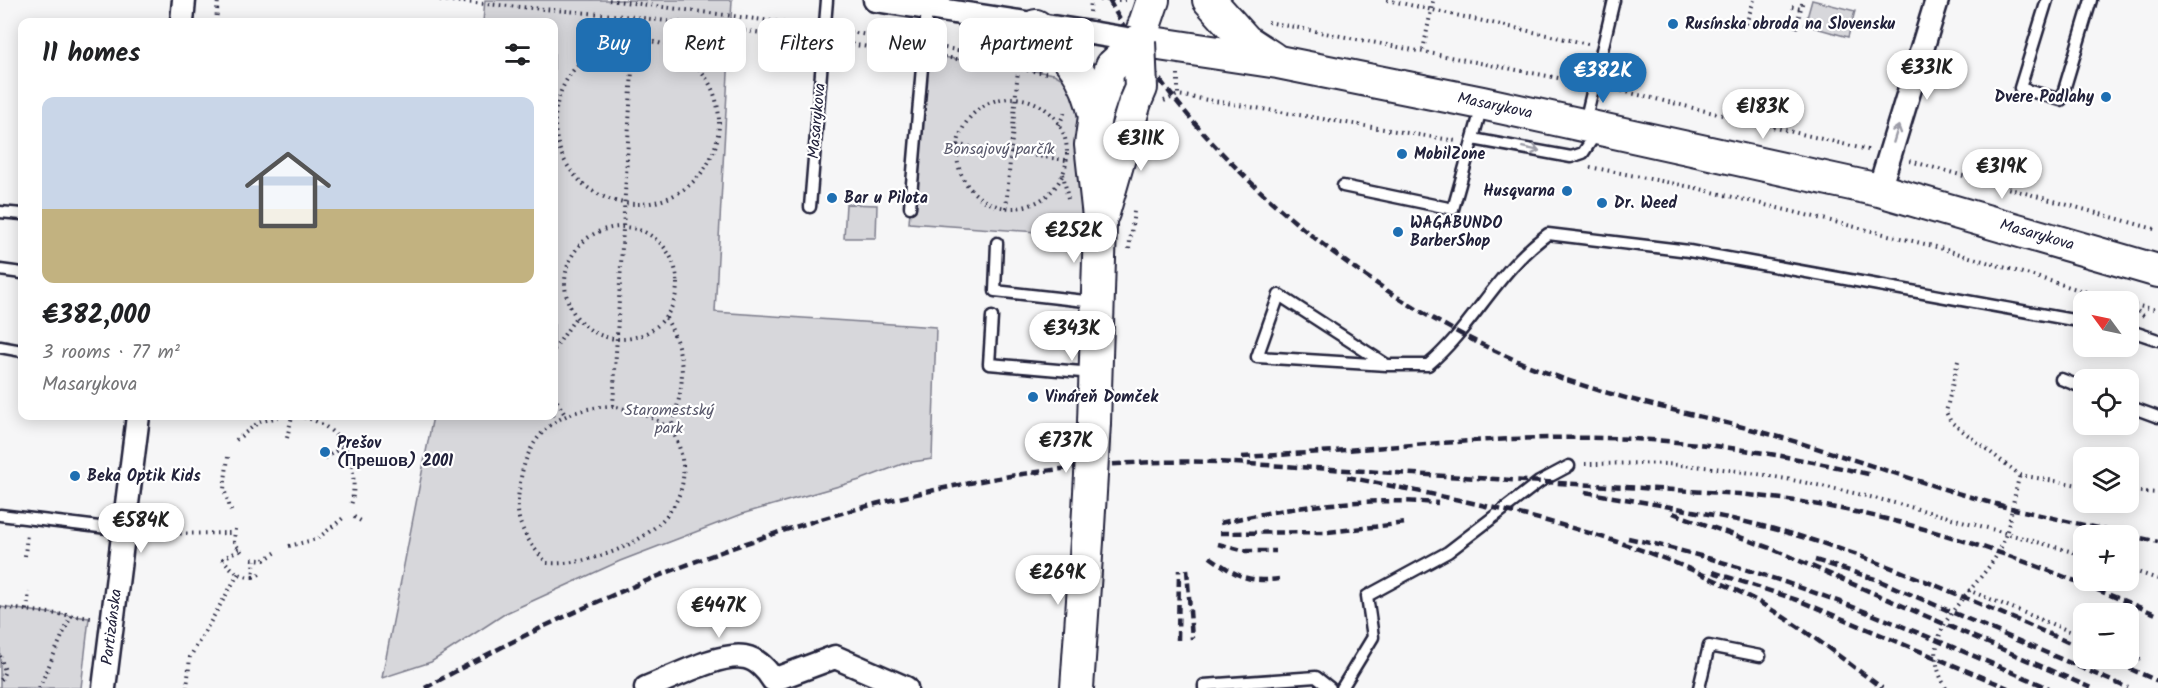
<!DOCTYPE html>
<html lang="en">
<head>
<meta charset="utf-8">
<style>
	:root { --surface:#fff; --page:#f2f2f2; --text:#202124; --muted:#757577; --line:#e0e0e0; --accent:#1f6fb2 }
	body { margin:0; font-family:Kalam,sans-serif; background:var(--page); color:var(--text); height:100vh; display:flex; flex-direction:column; font-size:22px; white-space:nowrap }
	* { box-sizing:border-box; margin:0 }
	p { font-size:20px; color:var(--muted) }
	.icon { flex:none; width:33px; height:33px; fill:none; stroke:currentColor; stroke-width:2; stroke-linecap:round; stroke-linejoin:round }
	.map { position:relative; flex:1; overflow:hidden }
	.drawer { position:absolute; left:18px; top:18px; width:540px; height:402px; display:flex; flex-direction:column; background:var(--surface); border-radius:12px; box-shadow:0 3px 15px #0003 }
	.drawer>* { flex:none }
	.guide { position:absolute; left:576px; top:18px; width:570px; height:54px; display:flex; gap:12px }
	.needle { width:39px; rotate:303deg }
	.tools { position:absolute; left:2073px; top:291px; display:grid; gap:12px }
	.tools a { display:grid; place-items:center; width:66px; height:66px; border-radius:12px; background:var(--surface); box-shadow:0 3px 15px #0003; font-size:30px }
	.price { position:absolute; translate:-50% -51px; padding:0 14px; border-radius:21px; background:#fff; color:#222; font-size:20px; line-height:39px; filter:drop-shadow(0 2px 3px #0008) }
	.price::after { content:''; position:absolute; left:50%; top:36px; width:18px; height:14px; margin-left:-9px; background:inherit; clip-path:polygon(0 0,100% 0,50% 100%) }
	.price.current { background:var(--accent); color:#fff }
	ul { padding:0; list-style:none }
	li { display:grid; align-content:center; gap:12px; height:318px; padding:0 24px }
	li+li { border-top:2px solid var(--line) }
	li span { display:grid; place-items:center; height:186px; border-radius:12px; color:#555 }
	li>.icon { margin-inline-start:auto }
	span .icon { width:108px; height:108px; fill:#fffc; stroke-width:1 }
	li b { font-size:26px }
	h2 { display:flex; justify-content:space-between; align-items:center; height:72px; padding:0 24px; font-size:26px }
	.chip { padding:0 21px; border-radius:12px; background:var(--surface); box-shadow:0 3px 15px #0003; font-size:21px; line-height:54px }
	.chip.current { background:var(--accent); color:#fff }
	.map>svg:first-child { display:block }
	.green { fill:#d7d7db; stroke:#7c7c8b; stroke-width:1.5 }
	.lines { fill:none; stroke-linecap:round; stroke-linejoin:round }
	.lane-casing { stroke:#22223b; stroke-width:15 }
	.street-casing { stroke:#22223b; stroke-width:27 }
	.secondary-casing { stroke:#22223b; stroke-width:36 }
	.path { stroke:#22223b; stroke-width:4; stroke-dasharray:1.5 4.5; stroke-linecap:butt }
	.lane { stroke:#fff; stroke-width:10 }
	.street { stroke:#fff; stroke-width:22 }
	.secondary { stroke:#fff; stroke-width:32 }
	.rail { stroke:#22223b; stroke-width:4.5; stroke-dasharray:9 4.5; stroke-linecap:butt }
	.street-bridge-casing { stroke:#22223b; stroke-width:27; stroke-linecap:butt }
	.secondary-bridge-casing { stroke:#22223b; stroke-width:36; stroke-linecap:butt }
	.path-bridge { stroke:#22223b; stroke-width:4; stroke-dasharray:1.5 4.5; stroke-linecap:butt }
	.street-bridge { stroke:#fff; stroke-width:22 }
	.secondary-bridge { stroke:#fff; stroke-width:32 }
	.oneway { stroke:#9c9ca7 }
	.poi-dot { fill:#1f6fb2; stroke:#fff; stroke-width:2 }
	.labels { text-anchor:middle; dominant-baseline:central; stroke-width:4.5; stroke-linejoin:round; paint-order:stroke }
	.poi-label { font-size:16px; font-weight:bold; fill:#22223b; stroke:#fff; text-anchor:start }
	.street-label { font-size:16px; fill:#22223b; stroke:#fff }
	.park-label { font-size:16px; fill:#58586b; stroke:#fff }
</style>
</head>
<body>
<div class="map">
<svg width="2158" height="688" viewBox="0 0 2158 688">
	<rect width="100%" height="100%" fill="#f6f6f7"/>
	<filter id="ink" filterUnits="userSpaceOnUse"><feTurbulence type="fractalNoise" baseFrequency=".0167" numOctaves="2"/><feDisplacementMap in="SourceGraphic" scale="12" xChannelSelector="R" yChannelSelector="G"/><feConvolveMatrix kernelMatrix="1 2 1 2 8 2 1 2 1" color-interpolation-filters="sRGB"/></filter>
	<g filter="url(#ink)">
		<g class="green">
			<path d="M485,0H732L715,312L936,327L932,459L905,463L860,480L745,513L620,561L506,613L431,662L382,678L433,416H554V22H483Z"/>
			<path d="M1812,0L1855,11L1848,37L1805,25Z"/>
			<path d="M923,54L1054,74L1073,85L1087,133L1080,235L909,223Z"/>
			<path d="M846,204L877,205L876,238H844Z"/>
			<path d="M0,607L89,618L81,688H0Z"/>
		</g>
		<g class="lines">
			<defs>
				<g id="lane">
					<path d="M2047,0L2020,88L2061,100L2091,0"/>
					<path d="M1585,122L1614,0"/>
					<path d="M1473,139L1571,157L1583,153L1597,132"/>
					<path d="M1343,186L1453,209L1482,106"/>
					<path d="M810,207L827,0"/>
					<path d="M910,207L927,9"/>
					<path d="M0,212L22,214"/>
					<path d="M997,243L995,291L1094,302"/>
					<path d="M0,270L22,273"/>
					<path d="M992,317L989,364L1093,373"/>
					<path d="M2128,330L2158,340"/>
					<path d="M0,347L22,351"/>
					<path d="M1387,365L1279,295L1257,357L1387,365H1428C1474,326 1497,270 1548,234L1689,251L2084,322"/>
					<path d="M2061,379L2084,388"/>
					<path d="M2128,406L2158,417"/>
					<path d="M0,515L124,530"/>
					<path d="M1204,688V685L1316,677L1330,688"/>
					<path d="M1342,688L1373,637L1367,596L1448,552L1539,482L1569,466"/>
					<path d="M1699,688L1709,646L1760,656"/>
				</g>
				<g id="street">
					<path d="M875,0L1091,33"/>
					<path d="M182,22L184,0"/>
					<path d="M1879,190L1937,0"/>
					<path d="M104,688L138,416"/>
					<path d="M646,688C670,679 720,652 745,657C757,659 768,671 773,680L835,657L906,688"/>
				</g>
				<g id="secondary">
					<path d="M1153,0L1139,41L1278,62L1482,103L1879,190L2158,271"/>
					<path d="M1209,0L1246,41L1272,58"/>
					<path d="M1036,26C1068,56 1086,71 1095,116"/>
					<path d="M1103,213L1135,102"/>
					<path d="M1094,423L1100,226L1091,145L1095,116L1112,66"/>
					<path d="M1077,688L1088,527"/>
				</g>
			</defs>
			<use href="#lane" class="lane-casing"/>
			<use href="#street" class="street-casing"/>
			<use href="#secondary" class="secondary-casing"/>
			<g class="path">
				<path d="M440,0L635,17L809,39"/>
				<path d="M609,0L810,26"/>
				<path d="M1387,0L1588,44"/>
				<path d="M1792,7L1801,9"/>
				<path d="M1090,12L1091,0"/>
				<path d="M216,22L218,0"/>
				<path d="M1268,22L1579,82"/>
				<path d="M1746,24L1754,0"/>
				<path d="M1796,28L1803,0"/>
				<path d="M838,30L908,42"/>
				<circle cx="637" cy="122" r="82"/>
				<path d="M840,43L907,52"/>
				<path d="M939,47L1035,63"/>
				<path d="M1423,50L1433,1"/>
				<path d="M938,56L1046,73"/>
				<path d="M1178,74V95L1456,141"/>
				<path d="M1610,88L1868,150"/>
				<circle cx="1012" cy="153" r="55"/>
				<path d="M1059,125L1066,109"/>
				<path d="M957,145L1066,160"/>
				<path d="M1910,161L2158,230"/>
				<path d="M1590,167L1696,188L1933,246L2120,302"/>
				<path d="M1063,174L1068,199"/>
				<path d="M1006,208L1018,69"/>
				<circle cx="621" cy="283" r="56"/>
				<path d="M1129,249L1134,211"/>
				<path d="M2128,304L2145,317"/>
				<path d="M2129,304L2158,310"/>
				<path d="M666,318C688,358 685,387 670,429"/>
				<path d="M554,350L576,317"/>
				<path d="M1958,361L1946,412L1951,422L2020,475L2084,486"/>
				<path d="M554,396L565,415"/>
				<path d="M613,406C561,408 528,431 520,483C518,496 516,513 521,525C527,540 536,551 547,563C599,567 690,530 683,465C681,453 678,436 668,428C652,415 632,411 613,406L635,17"/>
				<path d="M298,416C342,423 361,464 351,506"/>
				<path d="M287,438L292,416"/>
				<path d="M236,440L259,422L282,416"/>
				<path d="M228,457L224,489L232,514"/>
				<path d="M325,458L344,446"/>
				<path d="M1585,464C1616,464 1649,462 1680,465C1812,474 1956,520 2084,555"/>
				<path d="M2128,491L2158,493"/>
				<path d="M354,517L361,521"/>
				<path d="M235,529L234,542L243,554"/>
				<path d="M144,534L234,533"/>
				<path d="M289,546L317,539L343,518"/>
				<path d="M239,549L223,559C231,570 240,577 253,577L255,560"/>
				<path d="M25,556L27,533"/>
				<path d="M252,559L264,560L278,551"/>
				<path d="M2128,569L2158,579"/>
				<path d="M253,577L262,573"/>
				<path d="M1968,590L2084,637"/>
				<path d="M0,607L91,618"/>
				<path d="M27,610L29,592"/>
				<path d="M2128,655L2144,661"/>
				<path d="M0,656L5,671L0,682"/>
				<path d="M39,688L71,616"/>
				<path d="M187,688L190,657L240,571"/>
				<path d="M1946,688C1910,626 1983,591 2003,543C2011,522 2013,497 2020,475"/>
			</g>
			<use href="#lane" class="lane"/>
			<use href="#street" class="street"/>
			<use href="#secondary" class="secondary"/>
			<g class="rail">
				<path d="M1109,0C1196,163 1380,312 1553,375C1623,401 1696,414 1769,434C1848,456 1924,485 2003,506"/>
				<path d="M1242,457C1362,451 1487,435 1606,438C1697,440 1784,454 1872,475"/>
				<path d="M1347,477C1487,505 1628,532 1755,600C1800,625 1840,657 1882,688"/>
				<path d="M1585,492C1657,505 1729,515 1799,536C1897,565 1990,609 2084,649"/>
				<path d="M1997,505L2158,542"/>
				<path d="M1673,513L1770,548L2091,688"/>
				<path d="M1220,523C1292,506 1363,497 1438,503"/>
				<path d="M1220,533L1328,532L1407,523"/>
				<path d="M1628,538C1776,570 1911,629 2049,688"/>
				<path d="M1218,544L1246,551H1276"/>
				<path d="M1210,557C1236,575 1246,583 1279,579"/>
				<path d="M1815,560L1875,579L2128,688"/>
				<path d="M1187,569L1192,639"/>
				<path d="M1713,572L1800,601L2008,688"/>
				<path d="M1178,640L1179,570"/>
				<path d="M2105,658L2158,681"/>
				<path d="M425,688C658,558 947,454 1217,462L1739,494C1894,509 2016,555 2158,615"/>
			</g>
			<defs>
				<path id="street-bridge" d="M1091,33L1139,41"/>
				<g id="secondary-bridge">
					<path d="M1112,66L1139,41"/>
					<path d="M1135,102L1141,88L1139,41"/>
					<path d="M1088,527L1094,423"/>
				</g>
			</defs>
			<use href="#street-bridge" class="street-bridge-casing"/>
			<use href="#secondary-bridge" class="secondary-bridge-casing"/>
			<g class="path-bridge">
				<path d="M1100,0H1128"/>
				<path d="M1164,101L1178,95"/>
			</g>
			<use href="#street-bridge" class="street-bridge"/>
			<use href="#secondary-bridge" class="secondary-bridge"/>
		</g>
		<defs><path id="oneway-shaft" d="M-6 0H5M1.5-3L5.5 0L1.5 3" fill="none" stroke-width="1.6" stroke-linecap="round" stroke-linejoin="round" transform="scale(1.5)"/></defs>
		<g class="oneway">
			<use href="#oneway-shaft" transform="translate(1896 134) rotate(-73)"/>
			<use href="#oneway-shaft" transform="translate(1531 149) rotate(12)"/>
		</g>
	</g>
	<g class="poi-dot">
		<circle cx="1673" cy="24" r="6"/>
		<circle cx="2106" cy="97" r="6"/>
		<circle cx="1402" cy="154" r="6"/>
		<circle cx="1567" cy="191" r="6"/>
		<circle cx="832" cy="198" r="6"/>
		<circle cx="1602" cy="203" r="6"/>
		<circle cx="1398" cy="232" r="6"/>
		<circle cx="1033" cy="397" r="6"/>
		<circle cx="325" cy="452" r="6"/>
		<circle cx="75" cy="476" r="6"/>
	</g>
	<g class="labels">
		<g class="poi-label">
			<text x="1685" y="24">Rusínska obroda na Slovensku</text>
			<text x="2094" y="97" text-anchor="end">Dvere Podlahy</text>
			<text x="1414" y="154">MobilZone</text>
			<text x="1555" y="191" text-anchor="end">Husqvarna</text>
			<text x="844" y="198">Bar u Pilota</text>
			<text x="1614" y="203">Dr. Weed</text>
			<text x="1410" y="223">WAGABUNDO<tspan x="1410" dy="18">BarberShop</tspan></text>
			<text x="1045" y="397">Vináreň Domček</text>
			<text x="337" y="443">Prešov<tspan x="337" dy="18">(Прешов) 2001</tspan></text>
			<text x="87" y="476">Beka Optik Kids</text>
		</g>
		<g class="street-label">
			<text transform="translate(1495 106) rotate(12)">Masarykova</text>
			<text transform="translate(817 121) rotate(-85)">Masarykova</text>
			<text transform="translate(2037 235) rotate(16)">Masarykova</text>
			<text transform="translate(112 627) rotate(-83)">Partizánska</text>
		</g>
		<g class="park-label">
			<text x="999" y="149">Bonsajový parčík</text>
			<text x="669" y="410">Staromestský<tspan x="669" dy="18">park</tspan></text>
		</g>
	</g>
</svg>
<div class="tools">
<a><svg class="needle" viewBox="-14 -14 28 28"><path d="M0-13l5 13h-10z" fill="#e53935"/><path d="M0 13l5-13h-10z" fill="#757577"/></svg></a>
<a><svg class="icon" aria-label="locate" viewBox="0 0 24 24"><circle cx="12" cy="12" r="6"/><path d="M12 2v4M12 18v4M2 12h4M18 12h4"/></svg></a>
<a><svg class="icon" aria-label="layers" viewBox="0 0 24 24"><path d="M12 4l9 5-9 5-9-5zM3 14l9 5 9-5"/></svg></a>
<a>+</a>
<a>−</a>
</div>
<b class="price" style="left:1927px;top:101px">€331K</b>
<b class="price current" style="left:1603px;top:104px">€382K</b>
<b class="price" style="left:1763px;top:140px">€183K</b>
<b class="price" style="left:1141px;top:172px">€311K</b>
<b class="price" style="left:2002px;top:200px">€319K</b>
<b class="price" style="left:1074px;top:264px">€252K</b>
<b class="price" style="left:1072px;top:362px">€343K</b>
<b class="price" style="left:1066px;top:474px">€737K</b>
<b class="price" style="left:141px;top:554px">€584K</b>
<b class="price" style="left:1058px;top:606px">€269K</b>
<b class="price" style="left:719px;top:639px">€447K</b>
<div class="guide">
<a class="chip current">Buy</a>
<a class="chip">Rent</a>
<a class="chip">Filters</a>
<a class="chip">New</a>
<a class="chip">Apartment</a>
</div>
<section class="drawer">
<h2>11 homes<svg class="icon" aria-label="filters" viewBox="0 0 24 24"><path d="M4 7h16M4 17h16"/><circle cx="9" cy="7" r="2"/><circle cx="15" cy="17" r="2"/></svg></h2>
<ul>
<li><span style="background:linear-gradient(#c9d6e8 60%,#c2b280 0)"><svg class="icon" aria-label="home" viewBox="0 0 24 24"><path d="M3 11l9-7 9 7M6 9v11h12V9"/></svg></span><div><b>€382,000</b><p>3 rooms · 77 m²</p><p>Masarykova</p></div></li>
</ul>
</section>
</div>
</body>
</html>
